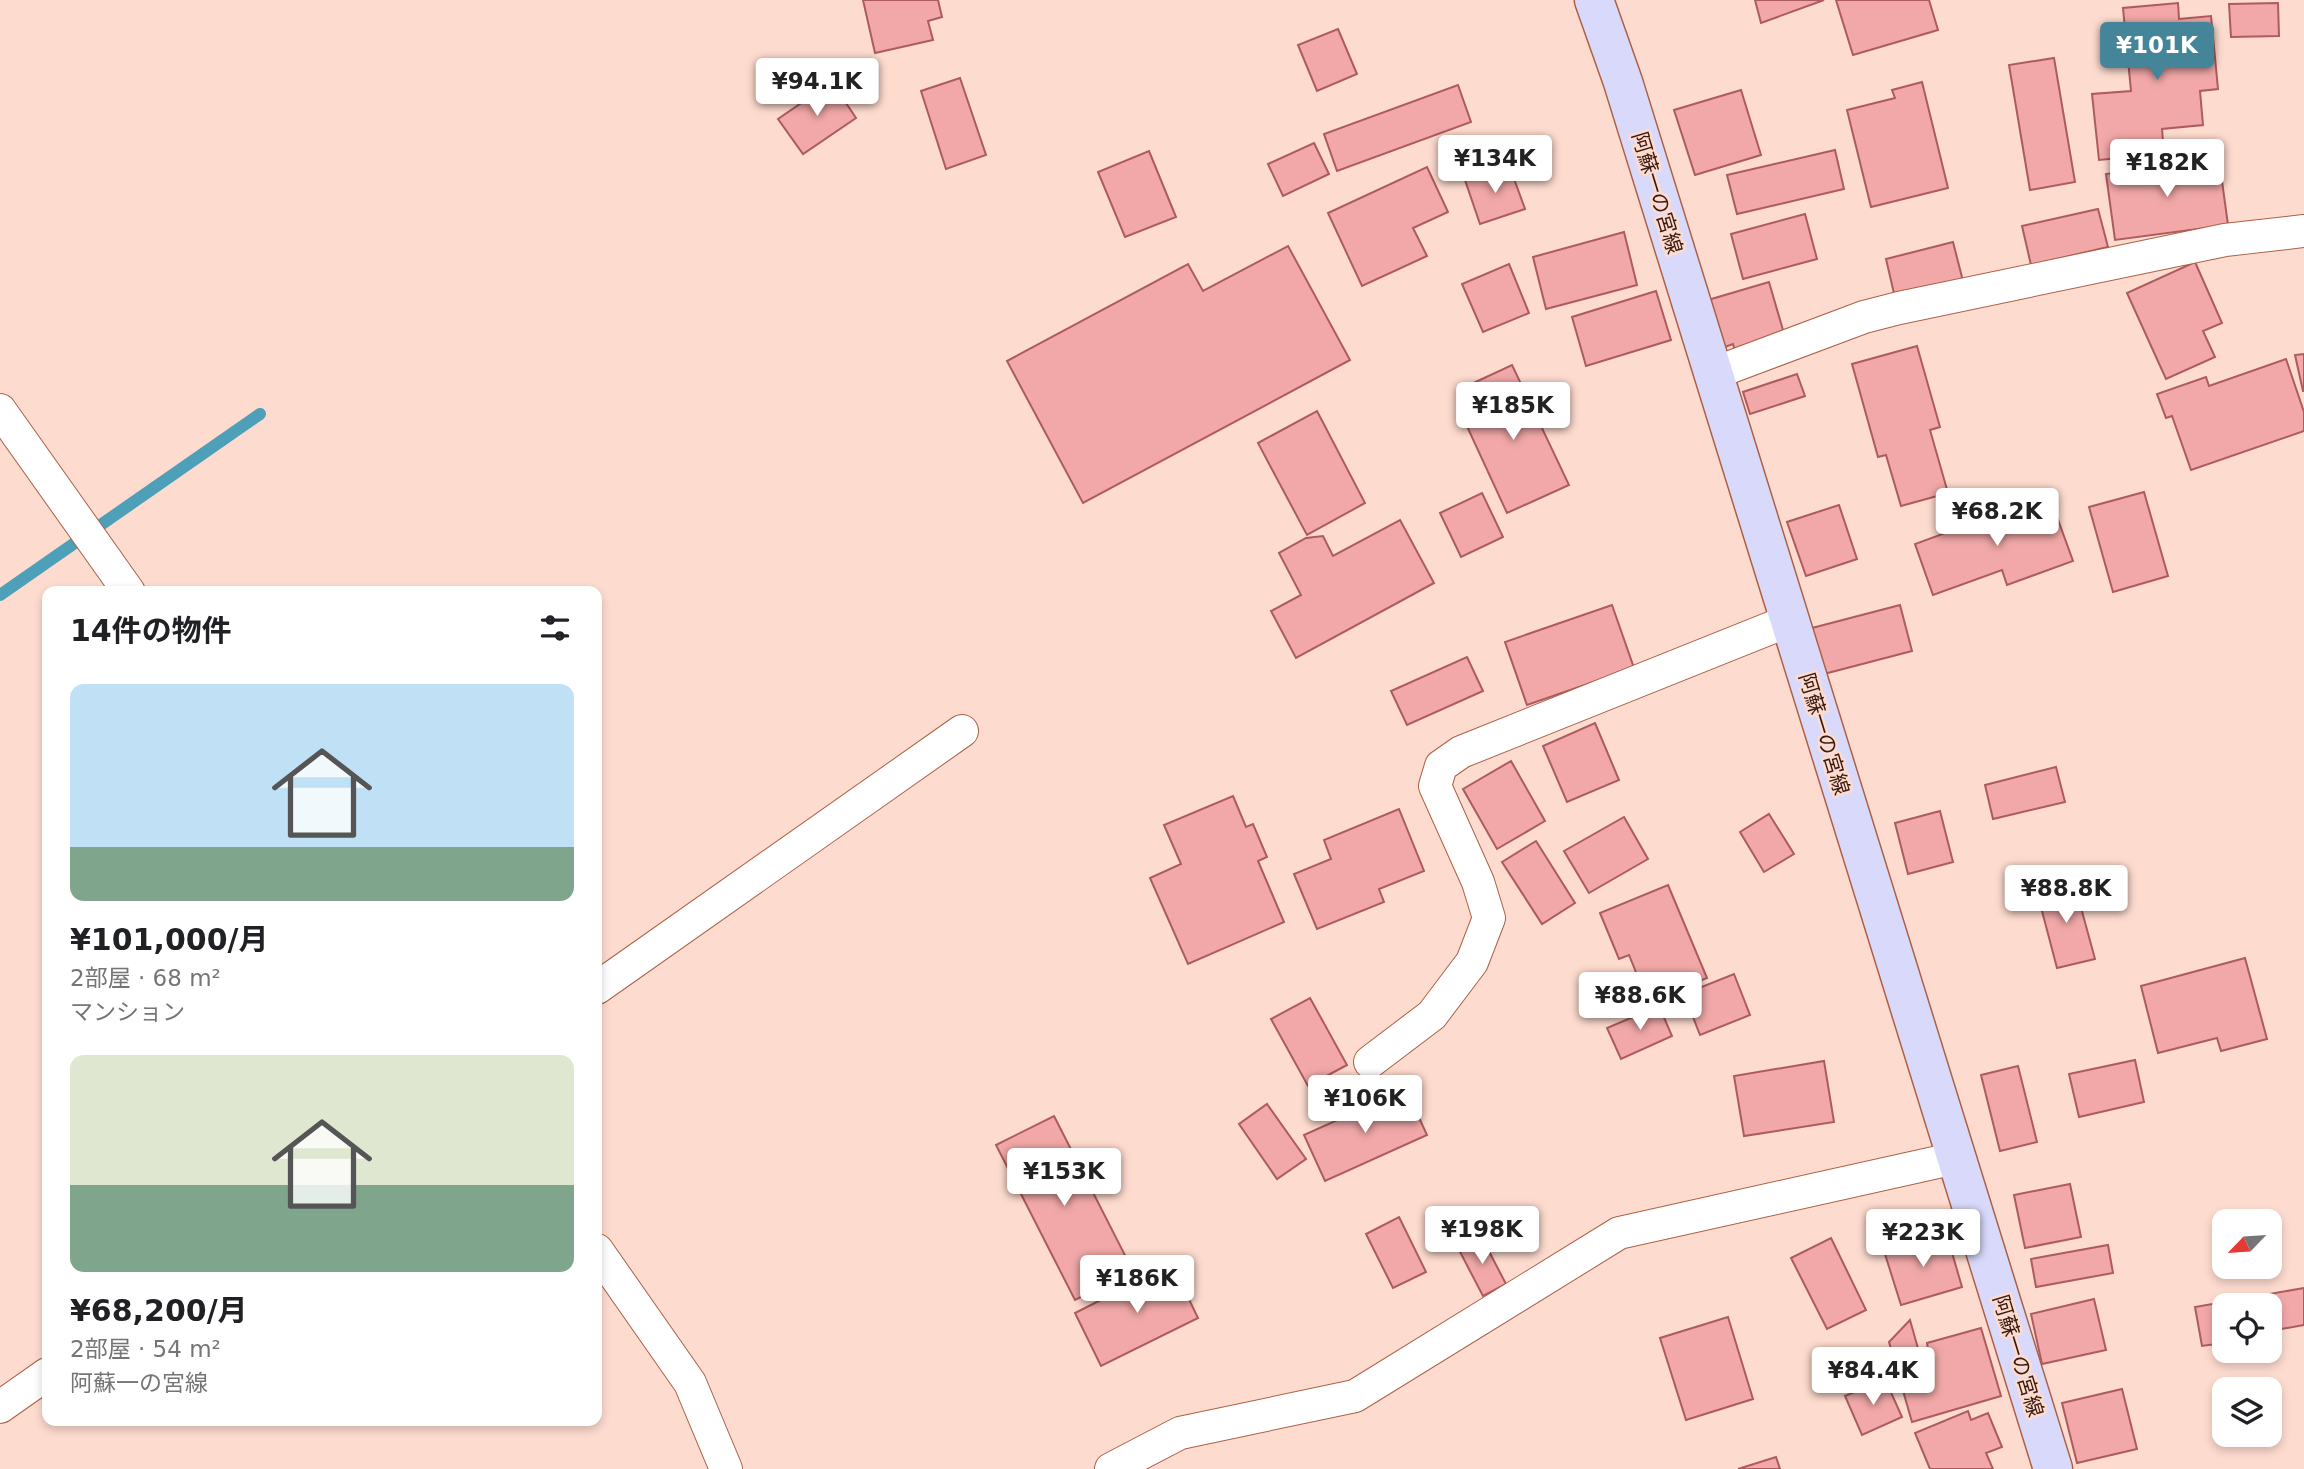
<!DOCTYPE html>
<html lang="ja">
<head>
<meta charset="utf-8">
<style>
	:root { --surface:#fff; --page:#f2f2f2; --text:#202124; --muted:#757577; --accent:#458599 }
	body { margin:0; font-family:"DejaVu Sans","Noto Sans JP",sans-serif; background:var(--page); color:var(--text); height:100vh; display:flex; flex-direction:column; font-size:26px; white-space:nowrap }
	* { box-sizing:border-box; margin:0 }
	p { font-size:23px; color:var(--muted) }
	.icon { flex:none; width:38px; height:38px; fill:none; stroke:currentColor; stroke-width:2; stroke-linecap:round; stroke-linejoin:round }
	.map { position:relative; flex:1; overflow:hidden }
	.side { position:absolute; left:42px; top:586px; width:560px; height:840px; display:flex; flex-direction:column; background:var(--surface); border-radius:14px; box-shadow:0 4px 10px #0003 }
	.side>* { flex:none }
	.needle { width:46px; rotate:245deg }
	.controls { position:absolute; left:2212px; top:1209px; display:grid; gap:14px }
	.controls a { display:grid; place-items:center; width:70px; height:70px; border-radius:14px; background:var(--surface); box-shadow:0 4px 10px #0003; font-size:35px }
	.price { position:absolute; translate:-50% -60px; padding:0 16px; border-radius:7px; background:#fff; color:#222; font-size:23px; line-height:46px; filter:drop-shadow(0 2px 4px #0008) }
	.price::after { content:''; position:absolute; left:50%; top:42px; width:21px; height:16px; margin-left:-10px; background:inherit; clip-path:polygon(0 0,100% 0,50% 100%) }
	.price.active { background:var(--accent); color:#fff }
	ul { padding:0; list-style:none }
	li { display:grid; align-content:center; gap:14px; height:371px; padding:0 28px }
	li span { display:grid; place-items:center; height:217px; border-radius:14px; color:#555 }
	li>.icon { margin-inline-start:auto }
	span .icon { width:126px; height:126px; fill:#fffc; stroke-width:1 }
	li b { font-size:30px }
	h2 { display:flex; justify-content:space-between; align-items:center; height:84px; padding:0 28px; font-size:30px }
	.map>svg:first-child { display:block }
	.lines { fill:none; stroke-linecap:round; stroke-linejoin:round }
	.stream { stroke:#4ea0b9; stroke-width:12 }
	.building { fill:#f2a8a8; stroke:#ad5b5d; stroke-width:2 }
	.minor-casing { stroke:#ac6046; stroke-width:34 }
	.secondary-casing { stroke:#ac6046; stroke-width:41 }
	.minor { stroke:#fff; stroke-width:32 }
	.secondary { stroke:#d9dafb; stroke-width:38 }
	.labels { text-anchor:middle; dominant-baseline:central; stroke-width:5; stroke-linejoin:round; paint-order:stroke }
	.street-label { font-size:21px; fill:#391a0f; stroke:#fedbcf }
</style>
</head>
<body>
<div class="map">
<svg width="2304" height="1469" viewBox="0 0 2304 1469">
	<rect width="100%" height="100%" fill="#fedbcf"/>
	<g class="lines">
		<path class="stream" d="M0,595L260,414"/>
	</g>
	<g class="building">
		<path d="M863,0H938L942,17L928,21L933,40L875,53Z"/>
		<path d="M1755,0H1824L1761,23Z"/>
		<path d="M1836,0H1929L1938,30L1853,55Z"/>
		<path d="M2178,3L2179,19L2211,16L2218,89L2200,91L2203,125L2162,129L2164,154L2099,160L2092,94L2131,91L2123,8Z"/>
		<path d="M2278,3L2279,36L2231,37L2229,4Z"/>
		<path d="M1338,29L1357,74L1317,91L1298,45Z"/>
		<path d="M2054,58L2075,182L2030,190L2009,65Z"/>
		<path d="M960,78L986,155L946,169L921,91Z"/>
		<path d="M832,82L856,118L803,154L778,119Z"/>
		<path d="M1922,82L1948,188L1871,207L1847,110L1895,98L1892,90Z"/>
		<path d="M1458,85L1471,122L1337,171L1324,134Z"/>
		<path d="M1741,90L1761,155L1695,175L1674,110Z"/>
		<path d="M1314,143L1329,174L1283,196L1268,164Z"/>
		<path d="M1835,150L1844,189L1737,214L1727,175Z"/>
		<path d="M1149,151L1176,217L1125,237L1098,172Z"/>
		<path d="M2219,159L2228,225L2115,240L2106,174Z"/>
		<path d="M1509,165L1525,209L1480,224L1465,180Z"/>
		<path d="M1427,167L1448,212L1413,228L1427,256L1362,286L1328,213Z"/>
		<path d="M2098,209L2108,247L2031,265L2022,226Z"/>
		<path d="M1805,214L1817,259L1743,279L1731,234Z"/>
		<path d="M1624,232L1637,285L1546,309L1533,257Z"/>
		<path d="M1953,242L1964,285L1896,302L1886,259Z"/>
		<path d="M1288,246L1350,360L1083,503L1007,361L1188,264L1203,291Z"/>
		<path d="M2195,262L2222,323L2203,331L2215,357L2166,379L2127,293Z"/>
		<path d="M1509,264L1529,313L1483,332L1462,284Z"/>
		<path d="M1769,282L1785,337L1735,351L1733,344L1722,348L1708,300Z"/>
		<path d="M1656,291L1671,340L1586,366L1572,317Z"/>
		<path d="M1917,346L1940,427L1930,430L1948,493L1901,506L1886,455L1878,457L1852,364Z"/>
		<path d="M2304,354V391H2303L2295,355Z"/>
		<path d="M2286,359L2304,412V431L2191,470L2172,416L2166,418L2157,394L2206,377L2209,386Z"/>
		<path d="M1512,365L1569,485L1507,513L1465,422L1483,414L1469,385Z"/>
		<path d="M1797,374L1805,396L1750,414L1743,392Z"/>
		<path d="M1317,411L1365,503L1307,535L1258,443Z"/>
		<path d="M2144,492L2168,576L2113,592L2089,507Z"/>
		<path d="M1482,493L1503,537L1461,557L1440,513Z"/>
		<path d="M2049,495L2073,561L2007,585L2002,570L1933,595L1915,544Z"/>
		<path d="M1839,505L1857,559L1806,576L1787,522Z"/>
		<path d="M1400,520L1434,583L1296,658L1271,611L1301,595L1279,553L1306,538L1323,536L1333,556Z"/>
		<path d="M1612,605L1634,668L1527,705L1505,642Z"/>
		<path d="M1900,605L1912,651L1824,674L1812,628Z"/>
		<path d="M1467,657L1483,691L1407,725L1391,691Z"/>
		<path d="M1595,723L1619,780L1567,802L1543,746Z"/>
		<path d="M1511,761L1545,821L1497,849L1463,789Z"/>
		<path d="M2056,767L2065,802L1993,819L1985,785Z"/>
		<path d="M1233,796L1246,827L1253,824L1267,857L1258,861L1284,922L1188,964L1150,878L1181,864L1164,825Z"/>
		<path d="M1399,809L1424,871L1379,889L1384,902L1317,929L1294,874L1331,859L1324,840Z"/>
		<path d="M1940,811L1953,862L1908,874L1895,823Z"/>
		<path d="M1769,814L1794,854L1764,872L1740,832Z"/>
		<path d="M1624,817L1648,859L1589,893L1564,851Z"/>
		<path d="M1536,841L1575,903L1542,924L1502,862Z"/>
		<path d="M2074,882L2095,959L2057,968L2037,892Z"/>
		<path d="M1668,885L1707,978L1648,1002L1629,955L1619,959L1600,913Z"/>
		<path d="M2245,958L2267,1039L2221,1051L2217,1038L2158,1053L2141,986Z"/>
		<path d="M1734,974L1750,1015L1700,1035L1684,994Z"/>
		<path d="M1310,998L1347,1065L1308,1086L1271,1019Z"/>
		<path d="M1659,1006L1672,1036L1621,1059L1607,1028Z"/>
		<path d="M2135,1060L2144,1102L2079,1117L2069,1074Z"/>
		<path d="M1824,1061L1834,1122L1744,1136L1734,1076Z"/>
		<path d="M2018,1066L2037,1142L2000,1151L1981,1075Z"/>
		<path d="M1406,1089L1427,1135L1325,1181L1304,1135Z"/>
		<path d="M1267,1104L1306,1159L1277,1179L1239,1124Z"/>
		<path d="M1054,1116L1133,1271L1075,1300L996,1145Z"/>
		<path d="M2070,1184L2081,1237L2025,1248L2014,1195Z"/>
		<path d="M1399,1217L1426,1272L1393,1288L1366,1234Z"/>
		<path d="M1946,1232L1962,1287L1901,1305L1884,1251Z"/>
		<path d="M1481,1236L1506,1284L1483,1296L1458,1248Z"/>
		<path d="M1831,1238L1866,1310L1827,1329L1791,1258Z"/>
		<path d="M2108,1245L2113,1273L2036,1287L2031,1259Z"/>
		<path d="M1172,1264L1198,1318L1101,1366L1075,1313Z"/>
		<path d="M2304,1288V1325L2270,1331V1306H2224V1343L2202,1346L2195,1307Z"/>
		<path d="M2094,1299L2106,1350L2042,1364L2031,1314Z"/>
		<path d="M1728,1317L1753,1399L1686,1420L1660,1338Z"/>
		<path d="M1910,1320L1919,1352L1928,1349L1927,1343L1981,1328L2001,1396L1912,1422L1889,1342Z"/>
		<path d="M1885,1379L1902,1417L1862,1435L1845,1396Z"/>
		<path d="M2122,1389L2137,1449L2077,1463L2062,1403Z"/>
		<path d="M1968,1411L1971,1420L1988,1413L2002,1447L1986,1453L1993,1469H1930L1915,1433Z"/>
		<path d="M1776,1457L1780,1469H1738Z"/>
	</g>
	<g class="lines">
		<defs>
			<g id="minor">
				<path d="M1712,374L1864,317L1899,308L2225,240L2304,231"/>
				<path d="M0,410L129,592"/>
				<path d="M597,988L962,731"/>
				<path d="M1370,1062L1432,1015L1472,962L1489,918L1478,882L1435,786L1441,766L1461,752L1788,621"/>
				<path d="M597,1250L690,1383L726,1469"/>
				<path d="M0,1407L47,1374"/>
				<path d="M1111,1469L1180,1433L1355,1396L1619,1233L1956,1158"/>
			</g>
			<path id="secondary" d="M1594,0L1623,82L2053,1469"/>
		</defs>
		<use href="#minor" class="minor-casing"/>
		<use href="#secondary" class="secondary-casing"/>
		<use href="#minor" class="minor"/>
		<use href="#secondary" class="secondary"/>
	</g>
	<g class="labels">
		<g class="street-label">
			<text transform="translate(1657 193) rotate(73)">阿蘇一の宮線</text>
			<text transform="translate(1824 734) rotate(73)">阿蘇一の宮線</text>
			<text transform="translate(2018 1356) rotate(73)">阿蘇一の宮線</text>
		</g>
	</g>
</svg>
<div class="controls">
<a><svg class="needle" viewBox="-14 -14 28 28"><path d="M0-13l5 13h-10z" fill="#e53935"/><path d="M0 13l5-13h-10z" fill="#757577"/></svg></a>
<a><svg class="icon" aria-label="locate" viewBox="0 0 24 24"><circle cx="12" cy="12" r="6"/><path d="M12 2v4M12 18v4M2 12h4M18 12h4"/></svg></a>
<a><svg class="icon" aria-label="layers" viewBox="0 0 24 24"><path d="M12 4l9 5-9 5-9-5zM3 14l9 5 9-5"/></svg></a>
</div>
<b class="price active" style="left:2157px;top:82px">¥101K</b>
<b class="price" style="left:817px;top:118px">¥94.1K</b>
<b class="price" style="left:1495px;top:195px">¥134K</b>
<b class="price" style="left:2167px;top:199px">¥182K</b>
<b class="price" style="left:1513px;top:442px">¥185K</b>
<b class="price" style="left:1997px;top:548px">¥68.2K</b>
<b class="price" style="left:2066px;top:925px">¥88.8K</b>
<b class="price" style="left:1640px;top:1032px">¥88.6K</b>
<b class="price" style="left:1365px;top:1135px">¥106K</b>
<b class="price" style="left:1064px;top:1208px">¥153K</b>
<b class="price" style="left:1482px;top:1266px">¥198K</b>
<b class="price" style="left:1923px;top:1269px">¥223K</b>
<b class="price" style="left:1137px;top:1315px">¥186K</b>
<b class="price" style="left:1873px;top:1407px">¥84.4K</b>
<section class="side">
<h2>14件の物件<svg class="icon" aria-label="filters" viewBox="0 0 24 24"><path d="M4 7h16M4 17h16"/><circle cx="9" cy="7" r="2"/><circle cx="15" cy="17" r="2"/></svg></h2>
<ul>
<li><span style="background:linear-gradient(#bfe0f5 75%,#7fa58c 0)"><svg class="icon" aria-label="home" viewBox="0 0 24 24"><path d="M3 11l9-7 9 7M6 9v11h12V9"/></svg></span><div><b>¥101,000/月</b><p>2部屋 · 68 m²</p><p>マンション</p></div></li>
<li><span style="background:linear-gradient(#dfe7d0 60%,#7fa58c 0)"><svg class="icon" aria-label="home" viewBox="0 0 24 24"><path d="M3 11l9-7 9 7M6 9v11h12V9"/></svg></span><div><b>¥68,200/月</b><p>2部屋 · 54 m²</p><p>阿蘇一の宮線</p></div></li>
</ul>
</section>
</div>
</body>
</html>
